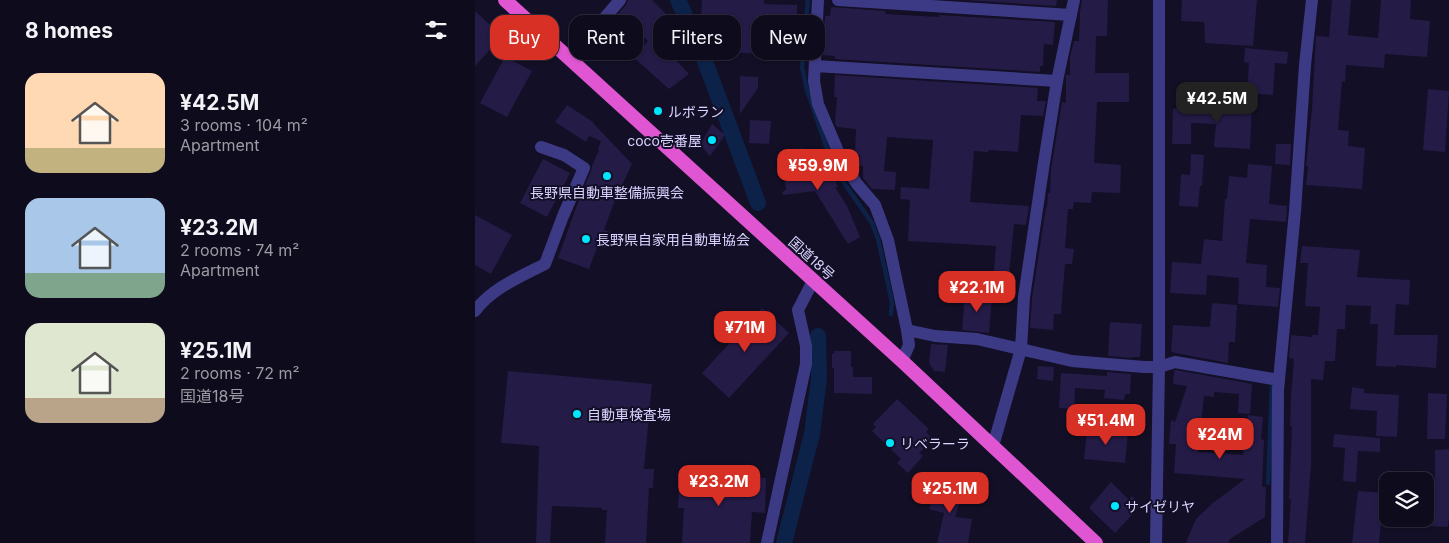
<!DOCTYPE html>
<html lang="en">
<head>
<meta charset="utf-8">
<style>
	:root { --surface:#0e0b1c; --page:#171425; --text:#f1f3f6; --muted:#9b9ba3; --line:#2e2b3b; --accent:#d93025 }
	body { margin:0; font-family:Inter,"Noto Sans JP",sans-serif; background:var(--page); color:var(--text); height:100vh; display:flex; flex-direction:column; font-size:19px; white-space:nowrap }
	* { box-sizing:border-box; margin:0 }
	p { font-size:16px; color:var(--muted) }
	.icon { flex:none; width:28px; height:28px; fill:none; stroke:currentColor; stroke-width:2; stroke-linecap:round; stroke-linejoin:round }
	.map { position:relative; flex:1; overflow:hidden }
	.panel { display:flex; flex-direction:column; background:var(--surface); width:475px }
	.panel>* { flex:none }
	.hud { position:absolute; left:15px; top:15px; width:475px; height:45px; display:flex; gap:10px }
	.controls { position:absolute; left:904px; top:472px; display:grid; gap:10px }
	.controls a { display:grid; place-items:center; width:55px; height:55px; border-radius:10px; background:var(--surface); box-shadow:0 1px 4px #0004,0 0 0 1px var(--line); font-size:25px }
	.price { position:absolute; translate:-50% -42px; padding:0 11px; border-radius:10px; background:var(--accent); color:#fff; font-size:16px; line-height:32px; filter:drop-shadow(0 1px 2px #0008) }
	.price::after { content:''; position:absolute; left:50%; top:30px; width:15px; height:11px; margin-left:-8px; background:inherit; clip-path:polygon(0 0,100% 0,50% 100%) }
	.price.current { background:#222; color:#fff }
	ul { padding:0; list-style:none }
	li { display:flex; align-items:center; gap:15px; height:125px; padding:0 25px }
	li span { display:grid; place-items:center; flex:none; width:140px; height:100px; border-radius:15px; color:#555 }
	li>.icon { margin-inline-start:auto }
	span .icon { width:60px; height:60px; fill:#fffc; stroke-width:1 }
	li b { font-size:21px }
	h2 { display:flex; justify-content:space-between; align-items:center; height:60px; padding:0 25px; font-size:21px }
	.pill { padding:0 18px; border-radius:15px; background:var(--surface); box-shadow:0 1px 4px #0004,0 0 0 1px var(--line); font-size:18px; line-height:45px }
	.pill.current { background:var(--accent); color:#fff }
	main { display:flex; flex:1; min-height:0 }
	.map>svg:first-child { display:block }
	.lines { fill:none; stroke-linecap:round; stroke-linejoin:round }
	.stream { stroke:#0c2248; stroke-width:4.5 }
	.canal { stroke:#0c2248; stroke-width:16 }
	.building { fill:#241b47 }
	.minor { stroke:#3d3a85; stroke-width:12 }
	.tertiary { stroke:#3d3a85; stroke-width:12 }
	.trunk { stroke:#e055d1; stroke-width:14 }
	.poi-dot { fill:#00e5ff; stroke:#130f26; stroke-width:2 }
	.labels { text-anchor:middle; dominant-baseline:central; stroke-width:4; stroke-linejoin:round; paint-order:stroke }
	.poi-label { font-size:14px; fill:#d9d4ff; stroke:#130f26; text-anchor:start }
	.street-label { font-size:14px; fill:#d9d4ff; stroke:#130f26 }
</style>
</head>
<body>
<main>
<section class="panel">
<h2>8 homes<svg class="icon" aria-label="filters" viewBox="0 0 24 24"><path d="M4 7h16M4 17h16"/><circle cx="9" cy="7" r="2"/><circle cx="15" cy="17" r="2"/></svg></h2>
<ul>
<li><span style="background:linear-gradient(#ffd9b3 75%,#c2b280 0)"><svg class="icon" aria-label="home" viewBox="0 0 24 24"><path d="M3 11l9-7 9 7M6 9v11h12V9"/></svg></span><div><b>¥42.5M</b><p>3 rooms · 104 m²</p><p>Apartment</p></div></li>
<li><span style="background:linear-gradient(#a9c7e8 75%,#7fa58c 0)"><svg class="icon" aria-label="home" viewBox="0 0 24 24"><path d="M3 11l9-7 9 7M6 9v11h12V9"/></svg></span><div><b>¥23.2M</b><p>2 rooms · 74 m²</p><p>Apartment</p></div></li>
<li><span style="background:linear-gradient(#dfe7d0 75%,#b9a48a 0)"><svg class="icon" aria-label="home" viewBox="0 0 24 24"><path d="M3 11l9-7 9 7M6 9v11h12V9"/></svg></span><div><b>¥25.1M</b><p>2 rooms · 72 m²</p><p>国道18号</p></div></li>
</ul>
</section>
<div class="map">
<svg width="974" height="543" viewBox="0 0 974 543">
	<rect width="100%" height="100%" fill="#130f26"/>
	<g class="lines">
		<g class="stream">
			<path d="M333,0L327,67L332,90L352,149L367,180L397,223L403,239L414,288L417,303L416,314"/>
			<path d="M793,483L797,386"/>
		</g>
		<g class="canal">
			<path d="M203,0L225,48L283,203"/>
			<path d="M309,543L337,434L344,378L343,336"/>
		</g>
	</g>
	<g class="building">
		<path d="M153,0H177L201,24L215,53L200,59L214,74L194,89L158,57L173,41L143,14L151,5Z"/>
		<path d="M227,0H289V4L322,5V26L289,25L288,54L246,52L247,21L226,20Z"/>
		<path d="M489,0H582L581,6Z"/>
		<path d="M607,0H633L632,36H621L620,73H654V102H622L619,163L646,165L645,193L617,192L616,203L599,202L598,209H593L590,248L599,249L597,264H590L586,314H579L578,330L555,328L557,298L571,207L572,208L573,193H575L576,170L587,102L591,103V75H595V57L599,41H604L605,12Z"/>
		<path d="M707,0H782L778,46L730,43L729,22L706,21Z"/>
		<path d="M857,0H876L873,35L903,38L906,0H936L935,19L955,21L952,57L910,54L909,68L871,65L870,82L867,81L863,130L874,131L873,146L890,148L887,189L831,185L833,166H831L837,109L841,36L854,37Z"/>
		<path d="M356,7L410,11V14L464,17V15L580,22L578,45L569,44L568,66H565V72L360,59V56L348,55L350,16H355Z"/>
		<path d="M0,11L25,34V39L0,66Z"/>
		<path d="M770,48L813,52L812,64L800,63L798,95L772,93L774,63L769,62Z"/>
		<path d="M30,57L57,71L32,117L5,103Z"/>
		<path d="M360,75L563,88L562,101H571L568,116L546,115L543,152L514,150L513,152L499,151L495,202L554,206L551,225L539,224L532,295L517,294L521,246L433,241L435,200L425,199L426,187L454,189L458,140L412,137L409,171L421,172L420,190L397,189L388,178V166H384L385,155L380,154L381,129L362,127L360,123L362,97H359Z"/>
		<path d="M265,76L283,77V88L265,114Z"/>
		<path d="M953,89L974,91L970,152L948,150Z"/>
		<path d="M748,100L777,101L775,149L739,147L741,124L716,123V144H697L698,109H700V108L748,110Z"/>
		<path d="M92,105L118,122V123L157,164L138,205L129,230L136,232L130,248L123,245L114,269L83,258L105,197L116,171L117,166L124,150L123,149L126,141L114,136L111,142L80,122Z"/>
		<path d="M275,120L296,121L294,144L274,143Z"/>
		<path d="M237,124L250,135L235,156L225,145Z"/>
		<path d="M801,144H816L815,165L800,164Z"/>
		<path d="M328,148L332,181L356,170L363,187H360L372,206L385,237L373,244L340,191L308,195L307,192L311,190L306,151Z"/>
		<path d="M716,154L729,155L727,186H725L723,207L704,206L706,174L715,175Z"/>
		<path d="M68,159L95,173L72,217L45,203Z"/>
		<path d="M773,164L797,166L794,204L812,206L811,222L775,219L771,263L792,265L791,287L805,288L803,307L763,304L764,278L732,275L731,295L695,293L697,262L726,264L729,239L747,241L750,199H752L754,176L772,178Z"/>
		<path d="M0,215L37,235L16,274L0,265Z"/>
		<path d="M827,246L885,250L882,277L935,280L934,305L921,304L919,335H963L961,368L921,365V367L901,366L903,324H895L896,306L871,305L870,329H862L860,361H850L848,380L836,379V466L830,543H813L816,499H814L817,426H815L816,396L819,359L814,358L816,335L837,337V335H843L845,307L830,306L833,263H825Z"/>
		<path d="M490,293L517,295L514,333L487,330Z"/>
		<path d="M737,303L762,305L760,342H754L753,363L696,352L698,325L735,327Z"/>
		<path d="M287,308L314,333L254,398L227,373Z"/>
		<path d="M635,322L667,324L665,357H657V358L633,356Z"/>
		<path d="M456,344L473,345L470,372L459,371L454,363Z"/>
		<path d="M359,351H376V367H378V377H397V394L359,393V368H357V354H359Z"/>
		<path d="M563,366L579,367L578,381L562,379Z"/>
		<path d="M701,370L777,384L775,414L763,413L764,394L739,392V397L729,396L726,424H725L723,452L768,455L773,415L788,417L786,439L789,440L787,487H791L790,517L755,539L754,543H711L719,523L723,517L738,503L770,479L699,473L701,444H694L696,420L700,422L712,386L698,384L699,371Z"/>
		<path d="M33,371L177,384L169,469H179L178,488H174L171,543H130L132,510H127V508L77,506L75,543H61L64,446L26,443Z"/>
		<path d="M632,372L656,374L655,394H650L649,400L629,398L630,390L600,388L599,409L584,408L586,373L632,376Z"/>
		<path d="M877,387L889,389V393L924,395L922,437L901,436L902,411L875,409Z"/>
		<path d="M953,393L972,394L970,439H952Z"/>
		<path d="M422,399L454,429L451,432L458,439L444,453L448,456L433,473L422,463L426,459L397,431L401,427L398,424Z"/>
		<path d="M612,430L653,433L650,463L609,459Z"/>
		<path d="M859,434L905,438V452L883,451L881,482L868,481L870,448L858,447Z"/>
		<path d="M974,449V517L973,527L956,526L960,487V450Z"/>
		<path d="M205,470L235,472V475L291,478L290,513L277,512L275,543H207L209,508H203Z"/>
		<path d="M462,480L489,488L480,517L497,519L493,543H462L469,513L454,509Z"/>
		<path d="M636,482L654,500L657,496L666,505L640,533L614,508Z"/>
		<path d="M883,491L909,493L904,543H877Z"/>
	</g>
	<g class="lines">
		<g class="minor">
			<path d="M343,0L339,81L343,104L368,163L382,184L400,205L413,240L432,330L434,345L427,361"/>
			<path d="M363,0L596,15"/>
			<path d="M95,58L145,0"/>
			<path d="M340,66L582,81"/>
			<path d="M0,311C17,288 45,277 70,264L88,216L109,168L89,155L66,147"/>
			<path d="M432,330L460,336L502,339L597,361L669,367H684L700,362L804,380"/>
			<path d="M518,446L546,349L549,297L568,169L582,81L599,0"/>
			<path d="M802,543L803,390L820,211L830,65L837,0"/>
		</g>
		<g class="tertiary">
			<path d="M292,543L331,364V346L323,310L338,281"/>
			<path d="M681,543L684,367V0"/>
		</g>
		<path class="trunk" d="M30,0L427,361L621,543"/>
	</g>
	<g class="poi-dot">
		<circle cx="183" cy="111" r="5"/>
		<circle cx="237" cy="140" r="5"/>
		<circle cx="132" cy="176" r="5"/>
		<circle cx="111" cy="239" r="5"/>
		<circle cx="102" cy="414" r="5"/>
		<circle cx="415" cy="443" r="5"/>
		<circle cx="640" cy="506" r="5"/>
	</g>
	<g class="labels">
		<g class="poi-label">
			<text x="193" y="111">ルボラン</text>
			<text x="227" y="140" text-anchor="end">coco壱番屋</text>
			<text x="132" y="192" text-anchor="middle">長野県自動車整備振興会</text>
			<text x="121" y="239">長野県自家用自動車協会</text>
			<text x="112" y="414">自動車検査場</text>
			<text x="425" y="443">リベラーラ</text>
			<text x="650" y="506">サイゼリヤ</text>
		</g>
		<g class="street-label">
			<text transform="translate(337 258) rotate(42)">国道18号</text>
		</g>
	</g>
</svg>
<div class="controls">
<a><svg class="icon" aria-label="layers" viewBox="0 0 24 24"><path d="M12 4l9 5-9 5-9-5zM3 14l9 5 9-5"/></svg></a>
</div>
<b class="price current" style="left:742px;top:124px">¥42.5M</b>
<b class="price" style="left:343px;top:191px">¥59.9M</b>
<b class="price" style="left:502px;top:313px">¥22.1M</b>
<b class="price" style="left:270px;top:353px">¥71M</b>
<b class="price" style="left:631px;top:446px">¥51.4M</b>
<b class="price" style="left:745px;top:460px">¥24M</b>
<b class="price" style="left:244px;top:507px">¥23.2M</b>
<b class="price" style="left:475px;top:514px">¥25.1M</b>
<div class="hud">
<a class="pill current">Buy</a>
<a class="pill">Rent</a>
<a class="pill">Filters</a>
<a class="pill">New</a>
</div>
</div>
</main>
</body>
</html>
